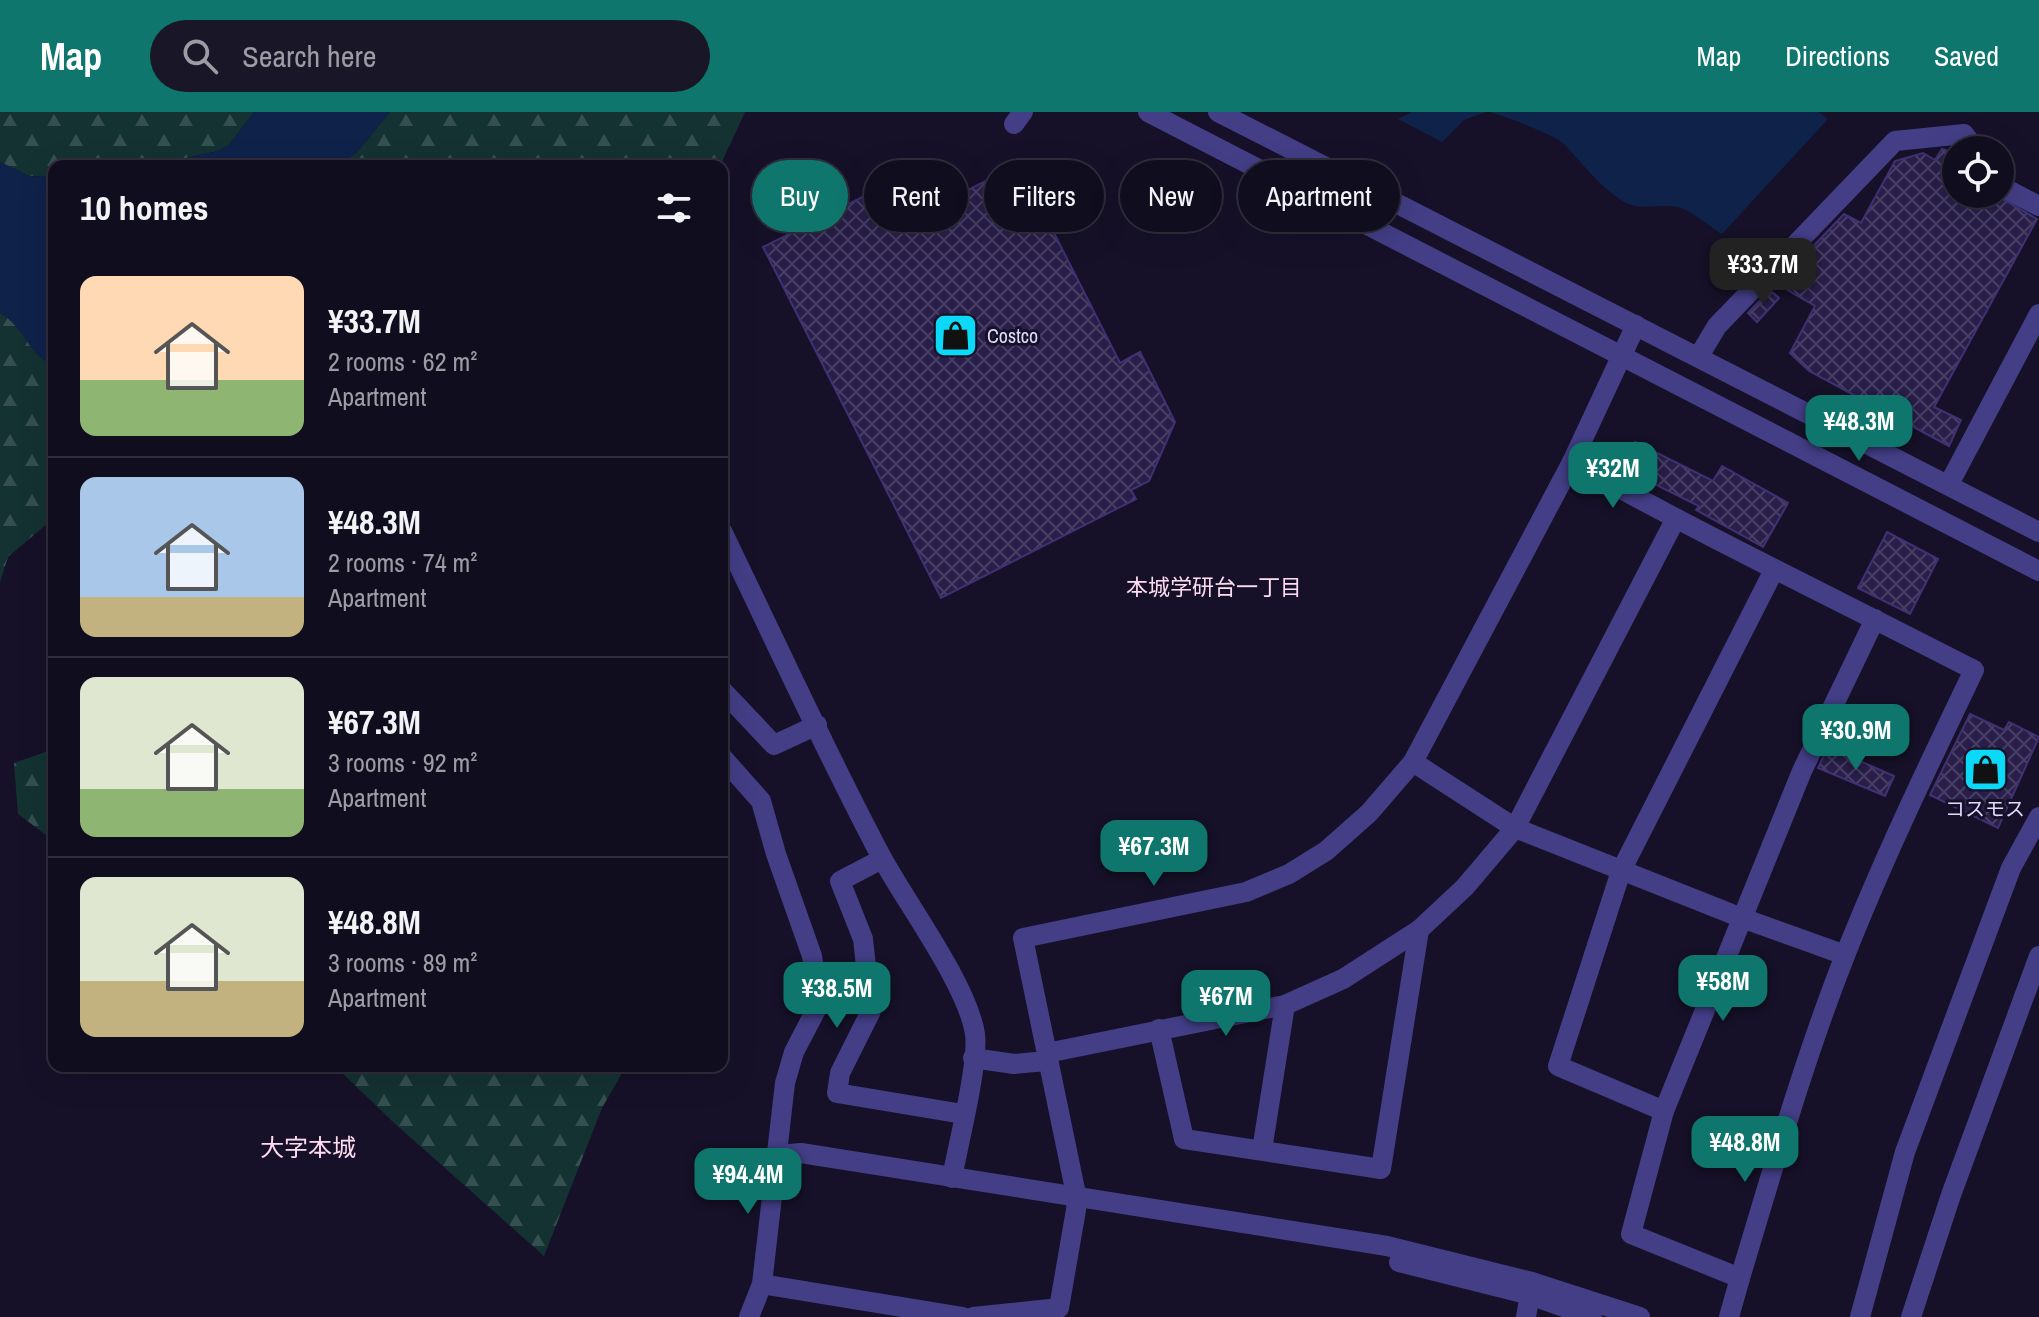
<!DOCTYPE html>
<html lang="en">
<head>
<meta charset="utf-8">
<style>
	:root { --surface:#100d1e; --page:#191627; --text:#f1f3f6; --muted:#9c9ca4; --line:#302d3c; --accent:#0f766e }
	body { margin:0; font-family:"Archivo Narrow","Noto Sans JP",sans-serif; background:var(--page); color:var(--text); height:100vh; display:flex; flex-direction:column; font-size:30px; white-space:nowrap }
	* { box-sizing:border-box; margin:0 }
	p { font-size:26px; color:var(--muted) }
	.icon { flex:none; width:44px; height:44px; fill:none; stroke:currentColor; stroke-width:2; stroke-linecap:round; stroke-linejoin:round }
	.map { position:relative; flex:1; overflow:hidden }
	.panel { position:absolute; left:48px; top:48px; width:680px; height:912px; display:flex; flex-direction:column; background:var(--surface); border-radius:16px; box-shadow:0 8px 32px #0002,0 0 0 2px var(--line) }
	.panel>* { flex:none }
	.banner { position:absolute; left:752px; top:48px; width:760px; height:72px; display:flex; gap:16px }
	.tools { position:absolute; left:1942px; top:24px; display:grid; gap:16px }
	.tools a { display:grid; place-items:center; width:72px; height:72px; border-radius:50%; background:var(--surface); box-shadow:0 8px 32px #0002,0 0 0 2px var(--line); font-size:40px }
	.price { position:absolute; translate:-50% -68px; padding:0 18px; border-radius:16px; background:var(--accent); color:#fff; font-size:26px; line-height:52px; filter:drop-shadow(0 2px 4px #0008) }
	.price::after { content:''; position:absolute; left:50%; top:48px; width:24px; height:18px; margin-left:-12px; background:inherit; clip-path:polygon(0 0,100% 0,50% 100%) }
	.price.selected { background:#222; color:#fff }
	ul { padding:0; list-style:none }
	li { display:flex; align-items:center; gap:24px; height:200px; padding:0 32px }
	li+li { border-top:2px solid var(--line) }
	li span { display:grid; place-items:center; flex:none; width:224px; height:160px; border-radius:16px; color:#555 }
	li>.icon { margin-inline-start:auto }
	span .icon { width:96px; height:96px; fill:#fffc; stroke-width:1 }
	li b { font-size:34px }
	h2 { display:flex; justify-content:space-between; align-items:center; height:96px; padding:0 32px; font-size:34px }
	.tag { padding:0 28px; border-radius:36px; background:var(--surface); box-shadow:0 8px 32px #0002,0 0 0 2px var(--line); font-size:28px; line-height:72px }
	.tag.selected { background:var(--accent); color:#fff }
	header { display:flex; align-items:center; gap:48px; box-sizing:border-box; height:112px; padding:0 40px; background:var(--accent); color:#fff }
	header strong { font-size:38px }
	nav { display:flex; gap:44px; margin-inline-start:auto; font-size:28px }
	.search { width:560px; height:72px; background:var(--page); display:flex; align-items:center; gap:20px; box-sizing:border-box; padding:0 28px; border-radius:44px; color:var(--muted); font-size:30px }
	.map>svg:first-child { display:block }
	.forest { fill:url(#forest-firs) }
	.water { fill:#0f224a }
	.building { fill:url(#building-cross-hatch); stroke:#403174; stroke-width:2 }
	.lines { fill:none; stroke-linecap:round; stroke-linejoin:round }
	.minor { stroke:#433e86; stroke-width:20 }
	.tertiary { stroke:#433e86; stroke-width:20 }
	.labels { text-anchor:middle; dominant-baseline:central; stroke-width:6; stroke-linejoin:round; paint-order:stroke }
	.poi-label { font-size:20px; fill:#dfdafe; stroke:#161128; text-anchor:start }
	.neighbourhood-label { font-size:22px; fill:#fedcf0; stroke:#161128 }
	.quarter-label { font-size:24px; fill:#fedcf0; stroke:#161128 }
</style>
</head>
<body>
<header>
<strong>Map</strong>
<div class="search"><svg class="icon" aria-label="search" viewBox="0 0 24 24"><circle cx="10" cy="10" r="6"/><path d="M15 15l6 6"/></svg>Search here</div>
<nav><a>Map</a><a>Directions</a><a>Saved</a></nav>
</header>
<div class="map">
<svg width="2039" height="1205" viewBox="0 0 2039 1205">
	<defs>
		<pattern id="forest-firs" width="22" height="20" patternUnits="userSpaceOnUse" patternTransform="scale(2)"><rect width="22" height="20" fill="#143232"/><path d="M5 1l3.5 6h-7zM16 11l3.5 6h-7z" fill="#364f51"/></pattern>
		<pattern id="building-cross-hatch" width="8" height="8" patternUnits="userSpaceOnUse" patternTransform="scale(2)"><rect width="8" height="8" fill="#281e49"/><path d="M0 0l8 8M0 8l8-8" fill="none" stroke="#473e64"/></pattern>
	</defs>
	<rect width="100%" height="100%" fill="#161128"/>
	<g class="forest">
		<path d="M0,0H254L229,33L218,39L149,54H54V65L29,64L0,50Z"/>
		<path d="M390,0H745L720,54H338L357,40Z"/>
		<path d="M0,201C24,214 28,242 54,254V406L8,445L0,470Z"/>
		<path d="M54,637V729L18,702L14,651Z"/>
		<path d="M335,954H626L602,996L544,1144L392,1009Z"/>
	</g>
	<g class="water">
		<path d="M254,0H390L357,40L338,54H149L218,39L229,33Z"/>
		<path d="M1412,0H1486L1464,8L1442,30L1398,7Z"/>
		<path d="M1490,0H1819L1828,7L1722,122C1712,116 1691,99 1681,96C1660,90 1641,101 1621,88C1597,72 1582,51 1563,31C1556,24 1502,3 1490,0Z"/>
		<path d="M0,50L29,64L54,65V254C28,242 24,214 0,201Z"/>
	</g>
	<g class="building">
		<path d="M1942,37L1956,42V82H1994L2037,107L1934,295L1961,308L1949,334L1809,259L1790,241L1815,194L1777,172L1844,102L1861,111L1895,49L1923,41L1935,48Z"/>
		<path d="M1019,52L1120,251L1140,240L1175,310L1149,369L1131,378L1136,387L941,486L763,135L890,71L909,108Z"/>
		<path d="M1770,178L1779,186L1757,210L1748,201Z"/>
		<path d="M1635,330L1713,369L1722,354L1788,391L1763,435L1696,398L1699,394L1622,356Z"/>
		<path d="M1887,420L1938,447L1910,502L1858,476Z"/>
		<path d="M1970,602L2004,618L2009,610L2039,625L1998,716L1930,683Z"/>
		<path d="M1828,635L1894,664L1885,684L1818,656Z"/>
	</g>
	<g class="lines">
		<g class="minor">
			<path d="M1014,12L1023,0"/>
			<path d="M2000,69L2006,77L2039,94"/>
			<path d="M1699,244L1717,214L1895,29L1964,22L1976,38"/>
			<path d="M1572,350C1704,424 1840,489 1974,558C1929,652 1884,745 1846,841C1804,947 1773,1057 1740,1166L1631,1122L1664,999L1802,659L1875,507"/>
			<path d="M1949,372L2039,202"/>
			<path d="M722,419C775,528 825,639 882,746C907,792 968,874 975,922C979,951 958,1033 952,1066"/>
			<path d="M722,578L774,633L817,613"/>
			<path d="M722,645L761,689L776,742L812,844L819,892L794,940L785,971L762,1172L749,1205"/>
			<path d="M1413,650L1515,716L1742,806L1845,843"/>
			<path d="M882,747L840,769L863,827L871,899L840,961L837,981L963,1002"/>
			<path d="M1159,917L1184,1027L1381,1057L1419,818"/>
			<path d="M1047,941L1285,893L1343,867L1419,818L1465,775L1515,716L1675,408"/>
			<path d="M973,946L1014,952L1047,949"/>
			<path d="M1664,999L1558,954L1621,759L1774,458"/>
			<path d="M1262,1038L1285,893"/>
			<path d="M762,1172L963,1205"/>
			<path d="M973,1205L1059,1196L1076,1098L1077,1087L1023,826L1246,780L1289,762L1326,739L1369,701L1413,650L1572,350L1636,213"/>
			<path d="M1526,1205L1532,1170"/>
			<path d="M1729,1205L1740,1166"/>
		</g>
		<g class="tertiary">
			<path d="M1148,0L2039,459"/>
			<path d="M1218,0L2039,420"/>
			<path d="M778,1043L801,1041L1387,1134L1532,1170L1640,1205"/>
			<path d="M1399,1150L1530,1183L1592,1205"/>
			<path d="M1860,1205L1905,1040L2011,756L2039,705"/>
			<path d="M1911,1205L1951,1083L2039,844"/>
		</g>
	</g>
	<defs>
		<symbol id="shop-square" viewBox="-11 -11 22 22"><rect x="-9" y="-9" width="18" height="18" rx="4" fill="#0cd8f7" stroke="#161128"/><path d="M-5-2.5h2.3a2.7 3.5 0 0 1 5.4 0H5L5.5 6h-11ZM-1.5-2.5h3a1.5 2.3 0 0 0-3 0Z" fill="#111"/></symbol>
	</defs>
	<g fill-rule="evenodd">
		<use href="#shop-square" x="930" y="198" width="51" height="51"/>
		<use href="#shop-square" x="1960" y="632" width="51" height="51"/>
	</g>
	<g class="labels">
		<g class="poi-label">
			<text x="987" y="223">Costco</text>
			<text x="1985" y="696" text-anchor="middle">コスモス</text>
		</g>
		<g class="neighbourhood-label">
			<text x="1214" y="475">本城学研台一丁目</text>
		</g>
		<g class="quarter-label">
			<text x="308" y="1035">大字本城</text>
		</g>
	</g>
</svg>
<div class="tools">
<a><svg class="icon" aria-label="locate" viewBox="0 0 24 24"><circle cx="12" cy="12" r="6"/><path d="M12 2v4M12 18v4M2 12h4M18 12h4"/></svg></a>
</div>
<b class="price selected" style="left:1763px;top:194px">¥33.7M</b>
<b class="price" style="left:1859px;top:351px">¥48.3M</b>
<b class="price" style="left:1613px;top:398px">¥32M</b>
<b class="price" style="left:1856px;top:660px">¥30.9M</b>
<b class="price" style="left:1154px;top:776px">¥67.3M</b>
<b class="price" style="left:1723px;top:911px">¥58M</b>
<b class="price" style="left:837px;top:918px">¥38.5M</b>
<b class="price" style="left:1226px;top:926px">¥67M</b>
<b class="price" style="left:1745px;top:1072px">¥48.8M</b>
<b class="price" style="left:748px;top:1104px">¥94.4M</b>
<div class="banner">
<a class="tag selected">Buy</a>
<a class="tag">Rent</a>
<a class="tag">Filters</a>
<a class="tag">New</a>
<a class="tag">Apartment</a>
</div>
<section class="panel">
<h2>10 homes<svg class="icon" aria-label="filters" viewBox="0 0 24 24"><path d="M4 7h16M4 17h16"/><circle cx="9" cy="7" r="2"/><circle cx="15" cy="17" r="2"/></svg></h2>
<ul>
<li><span style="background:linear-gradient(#ffd9b3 65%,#8fb573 0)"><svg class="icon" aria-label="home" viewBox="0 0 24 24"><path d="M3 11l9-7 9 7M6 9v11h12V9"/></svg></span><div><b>¥33.7M</b><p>2 rooms · 62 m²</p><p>Apartment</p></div></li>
<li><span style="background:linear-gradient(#a9c7e8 75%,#c2b280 0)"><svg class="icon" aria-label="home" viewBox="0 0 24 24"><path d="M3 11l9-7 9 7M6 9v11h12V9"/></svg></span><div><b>¥48.3M</b><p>2 rooms · 74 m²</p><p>Apartment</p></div></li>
<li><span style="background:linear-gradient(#dfe7d0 70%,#8fb573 0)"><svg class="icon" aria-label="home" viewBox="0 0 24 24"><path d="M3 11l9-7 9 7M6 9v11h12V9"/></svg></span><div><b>¥67.3M</b><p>3 rooms · 92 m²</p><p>Apartment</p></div></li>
<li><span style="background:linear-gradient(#dfe7d0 65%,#c2b280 0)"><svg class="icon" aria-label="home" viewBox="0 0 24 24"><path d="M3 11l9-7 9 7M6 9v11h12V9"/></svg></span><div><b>¥48.8M</b><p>3 rooms · 89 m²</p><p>Apartment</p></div></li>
</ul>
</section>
</div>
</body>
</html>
